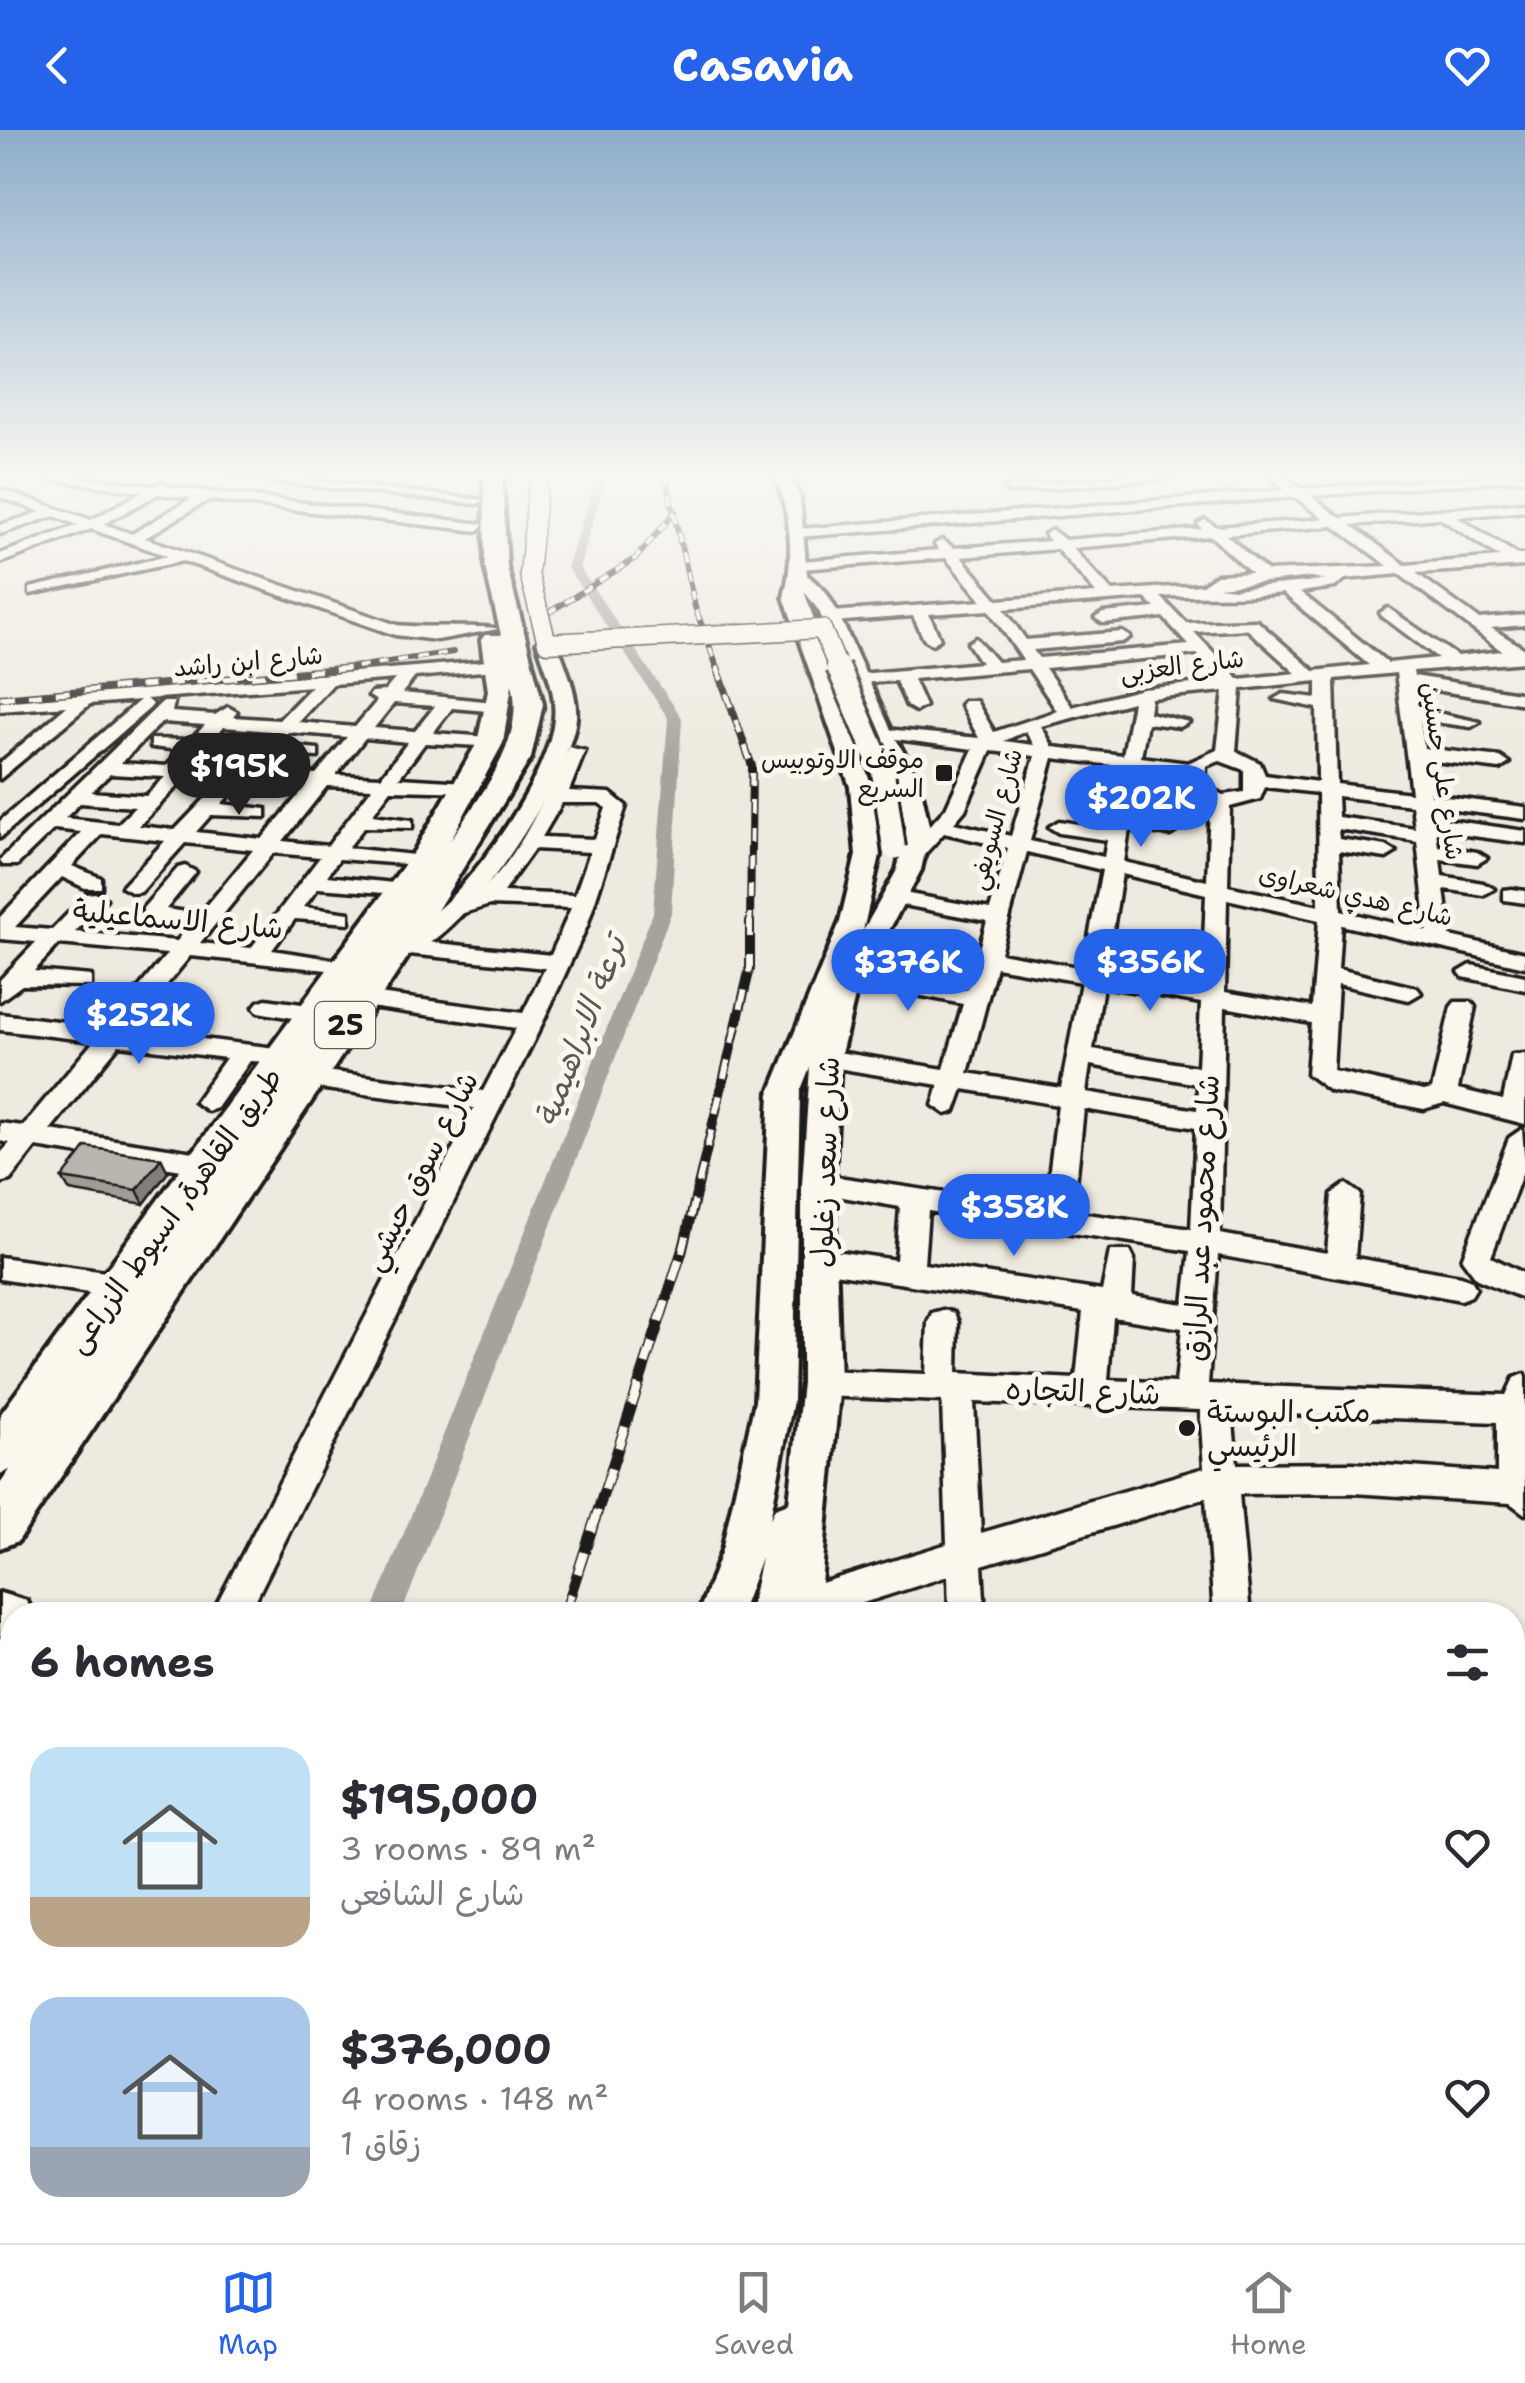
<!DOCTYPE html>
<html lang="en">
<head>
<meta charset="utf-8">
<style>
	:root { --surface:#fff; --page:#f7f7f7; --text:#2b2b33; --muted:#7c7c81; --line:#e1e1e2; --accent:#2563eb }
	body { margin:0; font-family:"Shantell Sans","Playpen Sans Arabic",sans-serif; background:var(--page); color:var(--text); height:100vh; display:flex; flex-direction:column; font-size:38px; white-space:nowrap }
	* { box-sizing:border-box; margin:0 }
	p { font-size:32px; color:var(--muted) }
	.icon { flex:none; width:55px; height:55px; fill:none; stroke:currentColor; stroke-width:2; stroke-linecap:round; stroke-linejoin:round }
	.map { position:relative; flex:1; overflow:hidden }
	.drawer { position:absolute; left:0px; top:1472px; width:1525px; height:642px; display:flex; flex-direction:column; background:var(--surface); border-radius:40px 40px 0 0; box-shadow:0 2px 8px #0004 }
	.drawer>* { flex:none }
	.price { position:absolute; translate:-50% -85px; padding:0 22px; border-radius:35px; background:var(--accent); color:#fff; font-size:32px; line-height:65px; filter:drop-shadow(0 2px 5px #0008) }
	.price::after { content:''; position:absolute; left:50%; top:60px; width:30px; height:22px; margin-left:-15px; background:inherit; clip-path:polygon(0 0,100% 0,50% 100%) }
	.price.selected { background:#222; color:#fff }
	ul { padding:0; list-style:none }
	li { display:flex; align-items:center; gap:30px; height:250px; padding:0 30px }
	li span { display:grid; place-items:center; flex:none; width:280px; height:200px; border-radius:30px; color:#555 }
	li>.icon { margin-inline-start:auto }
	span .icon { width:120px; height:120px; fill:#fffc; stroke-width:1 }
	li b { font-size:42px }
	h2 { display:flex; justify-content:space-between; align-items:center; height:120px; padding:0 30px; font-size:42px }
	header { display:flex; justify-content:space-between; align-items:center; height:130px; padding:0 30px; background:var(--accent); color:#fff; font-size:45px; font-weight:700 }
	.tab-bar { display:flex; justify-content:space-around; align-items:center; height:140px; border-top:2px solid var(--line); background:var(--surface); font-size:28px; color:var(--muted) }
	.tab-bar a { display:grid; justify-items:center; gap:5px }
	.tab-bar .selected { color:var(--accent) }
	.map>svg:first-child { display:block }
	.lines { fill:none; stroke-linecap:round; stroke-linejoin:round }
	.canal { fill:#a6a39d; fill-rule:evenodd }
	.minor-casing { stroke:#1c1c1c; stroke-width:7 }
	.major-casing { stroke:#1c1c1c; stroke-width:8 }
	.highway-casing { stroke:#1c1c1c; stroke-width:8 }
	.minor { fill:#fbf7ec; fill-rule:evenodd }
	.major { fill:#fbf7ec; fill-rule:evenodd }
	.highway { fill:#fbf7ec; fill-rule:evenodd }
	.rail-far4-casing { stroke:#1c1c1c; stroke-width:6 }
	.rail-far3-casing { stroke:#1c1c1c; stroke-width:8 }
	.rail-far2-casing { stroke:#1c1c1c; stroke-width:10 }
	.rail-far1-casing { stroke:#1c1c1c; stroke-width:11 }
	.rail-casing { stroke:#1c1c1c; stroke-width:14 }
	.rail-far4 { stroke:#fbf7ec; stroke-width:4; stroke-dasharray:10; stroke-linecap:butt }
	.rail-far3 { stroke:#fbf7ec; stroke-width:5; stroke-dasharray:14; stroke-linecap:butt }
	.rail-far2 { stroke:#fbf7ec; stroke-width:6; stroke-dasharray:18; stroke-linecap:butt }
	.rail-far1 { stroke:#fbf7ec; stroke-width:8; stroke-dasharray:22; stroke-linecap:butt }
	.rail { stroke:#fbf7ec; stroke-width:10; stroke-dasharray:29; stroke-linecap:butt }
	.major-bridge-far1-casing { stroke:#1c1c1c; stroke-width:21; stroke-linecap:butt }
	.major-bridge-casing { stroke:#1c1c1c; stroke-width:28; stroke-linecap:butt }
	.major-bridge-far1 { stroke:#fbf7ec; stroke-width:18 }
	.major-bridge { stroke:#fbf7ec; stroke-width:22 }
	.wall { fill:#9f9d96; stroke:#1c1c1c; stroke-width:2.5 }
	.shaded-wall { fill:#827f7a; stroke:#1c1c1c; stroke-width:2.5 }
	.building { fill:#b9b6af; stroke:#1c1c1c; stroke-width:2.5 }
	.poi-dot { fill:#1c1c1c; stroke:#fbf7ec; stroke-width:4 }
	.labels { text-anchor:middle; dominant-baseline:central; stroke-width:10; stroke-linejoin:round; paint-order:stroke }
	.far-street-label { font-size:25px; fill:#1c1c1c; stroke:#fbf7ec }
	.far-poi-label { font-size:25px; fill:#1c1c1c; stroke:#fbf7ec; text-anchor:end }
	.shield { fill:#fbf7ec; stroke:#5f5e5a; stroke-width:2.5 }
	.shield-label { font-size:28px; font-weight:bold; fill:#1c1c1c }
	.street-label { font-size:30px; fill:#1c1c1c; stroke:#fbf7ec }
	.poi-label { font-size:30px; fill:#1c1c1c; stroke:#fbf7ec; text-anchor:start }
	.water-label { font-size:32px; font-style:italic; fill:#5a5956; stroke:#fbf7ec }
</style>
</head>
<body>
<header><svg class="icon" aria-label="back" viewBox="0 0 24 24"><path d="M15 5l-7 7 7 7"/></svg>Casavia<svg class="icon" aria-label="heart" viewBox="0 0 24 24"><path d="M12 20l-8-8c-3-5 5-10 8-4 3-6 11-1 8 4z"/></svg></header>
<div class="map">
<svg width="1525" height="2113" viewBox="0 0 1525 2113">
	<rect width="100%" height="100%" fill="#eeeadf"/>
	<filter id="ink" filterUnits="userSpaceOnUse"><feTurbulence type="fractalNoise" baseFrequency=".01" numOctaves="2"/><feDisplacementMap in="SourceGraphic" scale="20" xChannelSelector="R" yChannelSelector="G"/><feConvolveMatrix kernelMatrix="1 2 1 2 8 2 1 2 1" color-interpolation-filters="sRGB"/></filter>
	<g filter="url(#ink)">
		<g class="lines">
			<g class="canal">
				<path d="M598,344H608L579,437L682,588L671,783L401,1485H371L653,783L668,588L567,437Z"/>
				<path d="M124,2102H164L160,2113H120Z"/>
			</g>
			<defs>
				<g id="minor">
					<path d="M13,344H57L154,356L163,352L169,357L483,394L478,401L208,370L145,408L397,495C417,498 492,495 498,499L437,510L395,505L183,431L30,464V458L168,426L91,399L0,433V424L78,395L54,386L0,404V395L41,382L0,367V359L91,390L142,362ZM158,364L192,368L132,404L104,394Z"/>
					<path d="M206,344H256L484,370L477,374Z"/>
					<path d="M1146,344H1213L1010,362L1003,358Z"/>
					<path d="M1266,344H1281L1301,359L1525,344V349L1311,366L1340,388L1525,373V381L1457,387L1518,425H1525V436L1416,443L1479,489L1525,485V495L1491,498L1525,519V532L1413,541L1414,546L1525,564V574L1415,557L1418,579L1480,592L1471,597L1420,590L1424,618L1500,627L1509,633L1500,639L1426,630L1431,665L1525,677V689L1432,677L1434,688L1525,701V713L1436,701L1438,716L1477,722L1487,728L1477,734L1440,729L1442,746L1483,753L1494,759L1483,765L1444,759L1450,806L1525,823V837L1341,795L1338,839L1417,858L1421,863L1409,870L1338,854L1333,941L1424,961L1432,959L1451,877L1455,872H1471L1475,877L1458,959L1503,970L1512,925L1525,924V994L1444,973L1424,979L1330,961L1307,944L1311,893L1225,877L1220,1104L1327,1123L1332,1064L1346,1054L1360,1064L1355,1128L1461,1146L1471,1150L1476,1158L1471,1166L1461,1170L1218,1125L1208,1254L1506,1265L1514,1248L1525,1244V1384L1510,1373L1353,1363L1239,1364L1250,1485H1214L1206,1368L982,1435L985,1485H949L948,1446L825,1485H785L781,1476L786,1464L947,1414L942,1271L821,1266L810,1262L805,1253L810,1244L821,1240L926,1244L928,1192L932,1183L943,1180L954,1183L958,1192L957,1243L1076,1249L1083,1182L821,1141L811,1138L807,1130L811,1122L821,1119L896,1130L900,1077L808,1061L804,1054L818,1044L1045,1078L1058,975L963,959L955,981L946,984L933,975L939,955L825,936L813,928L825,920L944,939L963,874L851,852L839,845L851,838L967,860L987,791L893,773L882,767L893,761L990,779L1008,718L944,703L922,727H908V719L946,678L973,619L881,607L875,606V598L979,608L961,575L964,571H976L994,602L1057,581L1029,539L913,549L925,576L916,581L907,576L896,551L853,553V545L859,544L981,533L968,513L976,508L997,532L1023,530L989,480L929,484L940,509L932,514L924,509L913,486L831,492L823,487L831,482L982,471L946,428L801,439L794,435L801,431L939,420L935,414L942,410L954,418L1050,411L1045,404L1052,400L1065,410L1202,399L1198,394L1205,390L1217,397L1324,389L1295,367L798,407L791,403L798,399L1285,360ZM1440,388L1500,427L1405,435L1351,395ZM1334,396L1388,436L1267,441L1226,405ZM1211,406L1251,443L1217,445L1202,455L1112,461L1072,418ZM1057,419L1096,463L998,470L961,427ZM1399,444L1502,521L1457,526L1388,478L1380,483L1382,486L1438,528L1388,533L1300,462L1335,457L1345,449ZM1312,447L1326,450L1234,459L1218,457ZM1283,463L1369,535L1314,541L1257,491L1186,493L1161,467C1203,464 1242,468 1283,463ZM1145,468L1155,478L1103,483L1095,488L1103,493L1163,487L1189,515L1039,528L1033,520L1122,512L1130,507L1122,502L1026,510L1004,479ZM1247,499L1296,543L1239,549L1194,502ZM1197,524L1221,551L1143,559L1072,577L1045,538ZM1396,543L1411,663L1337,654L1334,549ZM1317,551V568L1283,564L1274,569L1317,578L1318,652L1265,645L1260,633L1236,621L1241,559ZM1224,561L1217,620L1188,633L1141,627L1147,593L1180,597L1189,592L1149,583L1151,568ZM1133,572L1123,625L1053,617L1041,596ZM1026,601L1034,615L1004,611ZM991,621L1035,626L1011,706L954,693L965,680ZM1053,628L1121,636L1109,699L1059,691L1049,697L1059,703L1107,710L1104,727L1030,711ZM1220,631L1244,640V662L1223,665L1205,656L1206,636ZM1139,638L1187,645L1188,662L1210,673L1207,751L1124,732L1129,699L1170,705L1180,699L1177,695L1131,687ZM1265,657L1318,663L1319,776L1228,756L1230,677L1260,669ZM1337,666L1412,675L1415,698L1338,687ZM1338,699L1417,711L1427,801L1341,781L1339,721L1386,728L1396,722L1386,716L1339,709ZM1027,722L1102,740L1083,838L1000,823ZM1122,744L1206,764L1202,858L1106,842ZM1227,769L1319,790L1312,877L1225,862ZM996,837L1081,852L1061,958L968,943ZM1103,856L1201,873L1198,937L1093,919ZM1090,935L1198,954L1197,980L1086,962ZM1084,979L1196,998L1191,1099L1073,1082ZM928,1081L1190,1121L1184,1174L1132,1166L1134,1129L1130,1121H1110L1102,1161L924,1134ZM1113,1187L1182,1198L1176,1253L1108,1250ZM974,1272L1200,1280L1204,1338L981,1403ZM1232,1282L1497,1292V1343L1353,1333L1237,1334Z"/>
					<path d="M500,530L508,535L506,539L415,547L402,563L505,573V581L499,582L452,578L433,603L490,607L499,613L497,617L425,613L399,648L467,652L474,654V662L391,660L372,685L412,690V698L364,697L348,718L423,726L433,732L430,736L339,729L327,746L403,754L414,760L411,765L318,758L304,777L349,783V793L295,789L272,820L357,833V843L190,826L130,900L284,919L293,921L296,927L293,933L250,931L217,978L208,981L195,972L226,928L119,915L50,1000L207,1024L221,1034L217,1041L207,1044L36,1017L10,1050L0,1053V1024L10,1013L0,1011V993L23,996L94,911L0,900V884L106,897L167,824L59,814L34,841L91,846V856L22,855L0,871V850L36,812L0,809V787L81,702L54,699L17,735H3L0,730L162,572H174L172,582L215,585L228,577L237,582L233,587L279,590L312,556L146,569L153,574L150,578L0,708V691L140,570L90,574L0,649V633L67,576L0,581V571ZM395,549L385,561L372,562L369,566L377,571L355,597L298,592L333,554ZM394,573L435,576L415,601L374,598ZM162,592L205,595L191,610L151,609V617L181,620L167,636L121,633ZM224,597L270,601L233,639L187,637ZM288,602L347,607L316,644L253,640L267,625L318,627V619L277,615ZM365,608L408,612L381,647L336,645ZM110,644L165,647L146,666L91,662ZM185,648L223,650L175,700L139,696ZM243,651L307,655L262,709L196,702L211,685L266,687V679L221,674ZM327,656L372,658L328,716L283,711ZM80,673L135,677L118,694L65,688ZM102,704L165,711L122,757L133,763L141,762L185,713L253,720L200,784L166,779L196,742L185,736L178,738L143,778V788L190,795L177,811L75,802L106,769L95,763L87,764L52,800L15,797L62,747L85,758H101V748L72,736ZM273,723L320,727L251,818L200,813Z"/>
					<path d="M569,617L585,621L569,661L610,663L626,676L587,796L543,892L248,1485H211L474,978L309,957L296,948L309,939L483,961L516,898L363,876L351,869L363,862L523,883L545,838L399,823L388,816L399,809L551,825L571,778L490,775L454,786L443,779C453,770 467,772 478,763C523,725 543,667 569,617ZM562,673H599L606,678L595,709L542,707ZM534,719L590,722L575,765L503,762Z"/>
					<path d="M1512,759L1525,761V773L1504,770V760Z"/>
					<path d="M1471,835L1525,846V860L1463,847L1459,842Z"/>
					<path d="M266,869L316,876L328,884L316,892L258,882L254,877L258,872Z"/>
					<path d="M1522,999L1525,1036L1491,1127L1525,1144V1169L1477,1149L1462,1129L1509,1008Z"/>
					<path d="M0,1127L120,1144L130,1148L135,1156L130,1164L120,1168L0,1149Z"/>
					<path d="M1512,1970L1525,1972V2018L1512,2016Z"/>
					<path d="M490,2102H539L536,2113H488Z"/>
					<path d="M928,2102H976L974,2113H926Z"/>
					<path d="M1120,2102H1203L1207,2113H1124Z"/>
					<rect x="1252" y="2102" width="48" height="11"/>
				</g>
				<g id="major">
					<path d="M774,344H790L800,368L807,445L825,461L837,481L892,602L919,650L930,700L921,740L856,863L840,928L834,1054L840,1253L818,1485H749L761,1428L740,1485H698L722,1420L755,1271L770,962L840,792L856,725L850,657L784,467C795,426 791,384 774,344ZM804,461L819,481L870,602L897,650L906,700L897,740L863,801L880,725L872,657ZM810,937L802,1054V1253L789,1373L775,1378L770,1389L793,1271L800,962Z"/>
					<path d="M547,507L557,513C565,536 578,563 576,588C571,647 447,846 379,829L376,823L379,817C401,804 425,792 444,774C485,735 548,645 554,589C557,563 545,537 537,513Z"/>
					<path d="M0,1463L27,1471L33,1485H12V1507L0,1505Z"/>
					<path d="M1525,1631V1709H1512V1632Z"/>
					<path d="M0,2065H12V2102H37L33,2113H0Z"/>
					<path d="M198,2102H268L263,2113H194Z"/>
				</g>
				<path id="highway" d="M484,344H502L507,437L543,574L531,628L415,816L18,1411L0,1418V1354L10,1340L0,1344V1285L415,720L477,613L488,561L481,510L485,505H501L485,437ZM512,554C526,612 480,665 450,711L503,613Z"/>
			</defs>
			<use href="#minor" class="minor-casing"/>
			<use href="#major" class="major-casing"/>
			<use href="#highway" class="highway-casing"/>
			<use href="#minor" class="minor"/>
			<use href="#major" class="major"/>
			<use href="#highway" class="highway"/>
			<defs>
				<g id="rail-far4">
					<path d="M665,344L695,477L718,540"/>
					<path d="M548,483L636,428L675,382"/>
					<path d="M337,540L453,522"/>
				</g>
				<g id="rail-far3">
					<path d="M717,537L752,636L750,793"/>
					<path d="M0,568L363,537"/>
				</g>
				<path id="rail-far2" d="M682,1123L750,838V791"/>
				<path id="rail-far1" d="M564,1485L682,1121"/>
				<path id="rail" d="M382,2113L385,2102"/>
			</defs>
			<use href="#rail-far4" class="rail-far4-casing"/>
			<use href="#rail-far3" class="rail-far3-casing"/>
			<use href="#rail-far2" class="rail-far2-casing"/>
			<use href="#rail-far1" class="rail-far1-casing"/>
			<use href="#rail" class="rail-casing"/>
			<use href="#rail-far4" class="rail-far4"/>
			<use href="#rail-far3" class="rail-far3"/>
			<use href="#rail-far2" class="rail-far2"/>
			<use href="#rail-far1" class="rail-far1"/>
			<use href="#rail" class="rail"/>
			<defs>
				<path id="major-bridge-far1" d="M539,344L529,444L547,513L822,499L839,540"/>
				<path id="major-bridge" d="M838,537L883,642L894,718"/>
			</defs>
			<use href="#major-bridge-far1" class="major-bridge-far1-casing"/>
			<use href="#major-bridge" class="major-bridge-casing"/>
			<use href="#major-bridge-far1" class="major-bridge-far1"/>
			<use href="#major-bridge" class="major-bridge"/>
		</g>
		<path class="wall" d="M168,1042L144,1074L70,1061L62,1048Z"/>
		<path class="shaded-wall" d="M161,1028L168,1042L144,1074L137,1060Z"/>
		<path class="building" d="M86,1017L161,1028L137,1060L62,1048Z"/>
	</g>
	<linearGradient id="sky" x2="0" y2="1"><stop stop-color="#8dadca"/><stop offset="0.54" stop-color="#f7f6f1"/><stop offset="1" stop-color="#f7f6f1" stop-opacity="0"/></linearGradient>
	<rect width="1525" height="640" fill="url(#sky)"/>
	<g class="poi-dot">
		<rect x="934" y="633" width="20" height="20" rx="5"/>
		<circle cx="1187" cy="1298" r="10"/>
	</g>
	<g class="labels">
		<g class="far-street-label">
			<text transform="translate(248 531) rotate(-5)">شارع ابن راشد</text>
			<text transform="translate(1182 535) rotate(-7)">شارع العزبى</text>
			<text transform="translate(1443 641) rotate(82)">شارع على حسنين</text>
			<text transform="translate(995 689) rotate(-75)">شارع السويفي</text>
			<text transform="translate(1356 765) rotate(13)">شارع هدي شعراوى</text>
		</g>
		<g class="far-poi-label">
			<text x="924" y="629">موقف الاوتوبيس<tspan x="924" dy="29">السريع</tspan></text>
		</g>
		<rect class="shield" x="315" y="872" width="60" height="46" rx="8"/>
		<g class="shield-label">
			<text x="345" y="895">25</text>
		</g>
		<g class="street-label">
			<text transform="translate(178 789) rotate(5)">شارع الاسماعيلية</text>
			<text transform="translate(825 1032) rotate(-88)">شارع سعد زغلول</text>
			<text transform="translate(420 1041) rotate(-63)">شارع سوق حبشي</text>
			<text transform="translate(174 1080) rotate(-54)">طريق القاهرة, اسيوط الزراعى</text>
			<text transform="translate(1201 1088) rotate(-87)">شارع محمود عبد الرازق</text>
			<text transform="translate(1083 1261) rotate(2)">شارع التجاره</text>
		</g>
		<g class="poi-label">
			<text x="1207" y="1281">مكتب البوستة<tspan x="1207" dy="34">الرئيسي</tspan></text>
		</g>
		<g class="water-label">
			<text transform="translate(580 901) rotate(-69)">ترعة الابراهيمية</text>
		</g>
	</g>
</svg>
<b class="price selected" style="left:239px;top:688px">$195K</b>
<b class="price" style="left:1141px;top:720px">$202K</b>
<b class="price" style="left:908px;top:884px">$376K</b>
<b class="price" style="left:1150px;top:884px">$356K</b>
<b class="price" style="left:139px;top:937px">$252K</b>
<b class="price" style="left:1014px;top:1129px">$358K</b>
<section class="drawer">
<h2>6 homes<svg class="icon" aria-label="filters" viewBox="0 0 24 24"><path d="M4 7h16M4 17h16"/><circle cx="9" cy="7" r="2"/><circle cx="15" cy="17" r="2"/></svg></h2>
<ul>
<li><span style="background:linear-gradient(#bfe0f5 75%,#b9a48a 0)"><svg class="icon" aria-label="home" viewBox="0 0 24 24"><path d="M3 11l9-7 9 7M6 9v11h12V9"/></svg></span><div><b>$195,000</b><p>3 rooms · 89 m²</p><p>شارع الشافعى</p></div><svg class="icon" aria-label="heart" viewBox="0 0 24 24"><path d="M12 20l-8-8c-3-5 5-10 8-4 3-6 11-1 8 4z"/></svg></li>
<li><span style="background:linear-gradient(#a9c7e8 75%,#9aa5b1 0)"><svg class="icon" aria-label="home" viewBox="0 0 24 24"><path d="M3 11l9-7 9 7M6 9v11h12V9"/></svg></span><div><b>$376,000</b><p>4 rooms · 148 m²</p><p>زقاق 1</p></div><svg class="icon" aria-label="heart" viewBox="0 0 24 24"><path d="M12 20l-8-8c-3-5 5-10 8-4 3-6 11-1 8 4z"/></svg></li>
</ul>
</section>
</div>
<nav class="tab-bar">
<a class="selected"><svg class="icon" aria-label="map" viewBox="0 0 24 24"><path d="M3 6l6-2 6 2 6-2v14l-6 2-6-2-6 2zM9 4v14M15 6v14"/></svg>Map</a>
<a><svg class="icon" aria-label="saved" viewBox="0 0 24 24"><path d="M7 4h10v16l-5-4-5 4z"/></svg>Saved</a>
<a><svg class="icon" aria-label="home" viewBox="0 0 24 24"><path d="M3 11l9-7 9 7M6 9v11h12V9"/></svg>Home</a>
</nav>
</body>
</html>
